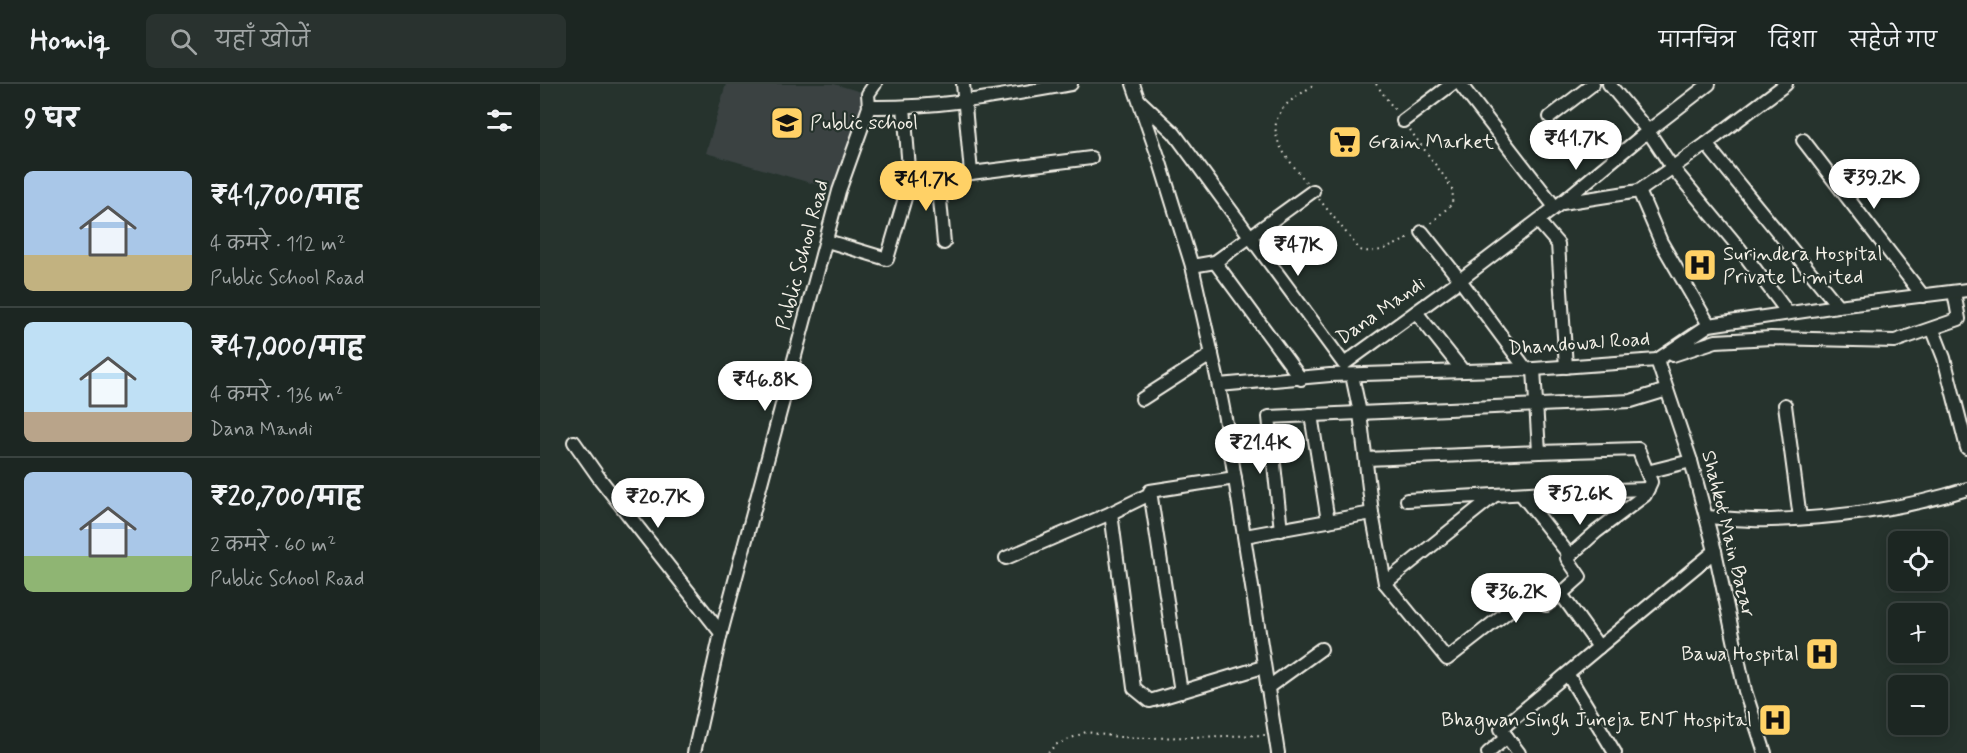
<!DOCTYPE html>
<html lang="hi">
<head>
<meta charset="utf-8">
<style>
	:root { --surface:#1c2622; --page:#29322f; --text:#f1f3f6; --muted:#a0a5a5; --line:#3a4340; --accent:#ffd166 }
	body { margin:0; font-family:Mynerve,"Playpen Sans Deva",sans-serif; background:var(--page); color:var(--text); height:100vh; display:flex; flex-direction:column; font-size:22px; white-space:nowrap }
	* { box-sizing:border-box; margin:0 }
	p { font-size:20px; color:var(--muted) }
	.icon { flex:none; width:33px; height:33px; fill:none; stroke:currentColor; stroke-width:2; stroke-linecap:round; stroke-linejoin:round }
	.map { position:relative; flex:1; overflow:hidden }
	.drawer { display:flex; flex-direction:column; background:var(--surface); width:540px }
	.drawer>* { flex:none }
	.fabs { position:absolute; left:1348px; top:447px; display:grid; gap:12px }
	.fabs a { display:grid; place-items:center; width:60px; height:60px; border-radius:9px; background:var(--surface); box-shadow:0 3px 15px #0003,0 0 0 2px var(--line); font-size:30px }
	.price { position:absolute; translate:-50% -51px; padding:0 14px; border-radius:21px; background:#fff; color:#222; font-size:20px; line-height:39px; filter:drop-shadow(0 2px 3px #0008) }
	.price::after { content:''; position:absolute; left:50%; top:36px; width:18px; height:14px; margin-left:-9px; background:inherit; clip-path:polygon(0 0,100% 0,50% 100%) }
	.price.active { background:var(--accent); color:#111 }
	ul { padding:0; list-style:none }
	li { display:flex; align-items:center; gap:18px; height:150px; padding:0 24px }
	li+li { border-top:2px solid var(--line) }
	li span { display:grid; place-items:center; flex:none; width:168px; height:120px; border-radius:9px; color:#555 }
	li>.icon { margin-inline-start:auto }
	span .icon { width:72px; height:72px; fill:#fffc; stroke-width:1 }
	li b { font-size:26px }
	h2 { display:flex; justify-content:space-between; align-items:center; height:72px; padding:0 24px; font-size:26px }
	header { display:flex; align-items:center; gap:36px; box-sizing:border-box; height:84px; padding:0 30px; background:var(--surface); border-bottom:2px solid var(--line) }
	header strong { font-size:28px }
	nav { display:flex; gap:33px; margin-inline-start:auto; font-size:21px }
	.search { width:420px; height:54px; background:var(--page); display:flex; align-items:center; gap:15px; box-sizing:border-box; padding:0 21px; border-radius:9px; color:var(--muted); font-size:22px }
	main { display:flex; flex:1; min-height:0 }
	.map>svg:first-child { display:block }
	.built { fill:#3a4343 }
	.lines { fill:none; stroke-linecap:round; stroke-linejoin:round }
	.minor-casing { stroke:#f4f1e8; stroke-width:16 }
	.path { stroke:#f4f1e8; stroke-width:2; stroke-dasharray:1.5 4.5; stroke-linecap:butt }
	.minor { stroke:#26332d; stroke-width:12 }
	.labels { text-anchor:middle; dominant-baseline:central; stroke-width:4.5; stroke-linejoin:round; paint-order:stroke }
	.poi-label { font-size:20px; fill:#f4f1e8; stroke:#26332d; text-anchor:start }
	.street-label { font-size:20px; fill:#f4f1e8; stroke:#26332d }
</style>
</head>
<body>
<header>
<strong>Homiq</strong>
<div class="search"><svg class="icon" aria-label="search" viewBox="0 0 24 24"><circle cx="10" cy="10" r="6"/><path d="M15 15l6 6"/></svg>यहाँ खोजें</div>
<nav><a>मानचित्र</a><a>दिशा</a><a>सहेजे गए</a></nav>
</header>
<main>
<section class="drawer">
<h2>9 घर<svg class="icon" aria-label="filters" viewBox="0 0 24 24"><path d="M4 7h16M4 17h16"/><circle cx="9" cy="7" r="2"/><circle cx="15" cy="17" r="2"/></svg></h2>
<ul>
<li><span style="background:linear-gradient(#a9c7e8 70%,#c2b280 0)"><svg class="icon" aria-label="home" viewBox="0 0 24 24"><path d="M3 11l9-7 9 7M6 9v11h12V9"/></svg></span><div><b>₹41,700/माह</b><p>4 कमरे · 112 m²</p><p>Public School Road</p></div></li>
<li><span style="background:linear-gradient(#bfe0f5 75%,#b9a48a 0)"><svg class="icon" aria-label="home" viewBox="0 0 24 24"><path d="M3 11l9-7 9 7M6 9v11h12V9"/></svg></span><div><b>₹47,000/माह</b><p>4 कमरे · 136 m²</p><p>Dana Mandi</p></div></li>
<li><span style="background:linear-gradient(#a9c7e8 70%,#8fb573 0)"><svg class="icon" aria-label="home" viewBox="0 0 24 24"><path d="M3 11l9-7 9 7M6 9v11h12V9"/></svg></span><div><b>₹20,700/माह</b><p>2 कमरे · 60 m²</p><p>Public School Road</p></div></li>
</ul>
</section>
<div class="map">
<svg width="1427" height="669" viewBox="0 0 1427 669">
	<rect width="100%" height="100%" fill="#26332d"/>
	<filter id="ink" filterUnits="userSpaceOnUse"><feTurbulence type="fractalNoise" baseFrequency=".0167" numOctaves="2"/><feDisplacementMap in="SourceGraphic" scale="12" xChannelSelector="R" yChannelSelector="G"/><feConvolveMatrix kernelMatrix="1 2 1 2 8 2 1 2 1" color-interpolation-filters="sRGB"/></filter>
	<g filter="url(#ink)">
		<path class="built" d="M186,0H294L328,10L299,107L166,69Z"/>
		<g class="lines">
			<defs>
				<g id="minor">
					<path d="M593,0L619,75L652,182L677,293L688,350L738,669"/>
					<path d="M920,0L1015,123"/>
					<path d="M1069,0L1108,47L1132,83L1200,165L1248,229"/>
					<path d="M600,17L634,49L804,280L920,196L882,148"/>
					<path d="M329,23C400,24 462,12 531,0"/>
					<path d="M364,23L370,97L431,89L423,0"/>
					<path d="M1010,33L1053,0"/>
					<path d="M863,37L912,0"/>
					<path d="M1263,56L1383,212"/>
					<path d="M1166,60L1246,0"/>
					<path d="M431,89L551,74"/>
					<path d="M398,94L404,159"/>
					<path d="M1099,107L1121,158L1169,241"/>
					<path d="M1022,119L1099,107L1166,60L1298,222"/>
					<path d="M998,137L1018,160L1026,283"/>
					<path d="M287,157L347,175L370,97"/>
					<path d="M675,178L761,295"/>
					<path d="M652,182L675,178L773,107"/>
					<path d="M876,228L923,287"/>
					<path d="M1393,246L1404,274L1427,364"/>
					<path d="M1133,271L1176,257L1231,254L1355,257L1419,235L1414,208"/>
					<path d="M1117,276L1151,377L1175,467L1205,607L1225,669"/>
					<path d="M986,285L920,196L1021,119L1108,47L1169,0"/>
					<path d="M994,285L999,368L1098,365L1107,388L1151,377"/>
					<path d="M812,291L820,329L832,429L845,499L907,575L994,507L1006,521L1021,510L1059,563L1175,467"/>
					<path d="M679,301L790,291L994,285L1117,276L1169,241L1298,222L1427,206"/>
					<path d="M602,315L672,270"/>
					<path d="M1245,321L1260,434"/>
					<path d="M771,331L788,437"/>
					<path d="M34,358L60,395L181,549"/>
					<path d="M826,375L999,368"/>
					<path d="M981,410L1030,472"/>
					<path d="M867,416L1006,408L1108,405"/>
					<path d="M571,429L594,604L610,617L723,583"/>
					<path d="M1166,433C1187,434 1209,437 1231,436C1296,434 1364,425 1427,405"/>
					<path d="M741,446L729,333L1091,317L1127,306"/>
					<path d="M705,452L832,429"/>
					<path d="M466,474L571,429L610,410"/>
					<path d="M845,499L955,411"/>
					<path d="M1021,510L1040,493L1027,474L1056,448L1105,411L1111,398L1107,388"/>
					<path d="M1028,591L1075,669"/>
					<path d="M727,604L781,565"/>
					<path d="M641,608L610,407L695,394"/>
					<path d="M154,669L181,549L299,107L329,23L328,10L335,0"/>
					<path d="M948,669L967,653"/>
					<path d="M979,669L961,645L1059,563"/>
				</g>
			</defs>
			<use href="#minor" class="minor-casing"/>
			<g class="path">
				<path d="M836,0L857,29"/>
				<path d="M870,46L906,95L913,107L912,120L890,140"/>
				<path d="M766,98C749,75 719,48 747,20C755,13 766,7 774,0"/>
				<path d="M779,115L820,166C838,171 854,161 871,153"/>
				<path d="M508,669L515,661L546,648L578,653L611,654L725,651"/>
			</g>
			<use href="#minor" class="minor"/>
		</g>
	</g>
	<defs>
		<symbol id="school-square" viewBox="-11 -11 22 22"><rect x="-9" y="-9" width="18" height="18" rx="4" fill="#ffd166" stroke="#26332d"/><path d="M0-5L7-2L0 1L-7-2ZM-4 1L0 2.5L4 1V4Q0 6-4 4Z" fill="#111"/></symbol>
		<symbol id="supermarket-square" viewBox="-11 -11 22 22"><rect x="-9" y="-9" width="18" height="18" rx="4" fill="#ffd166" stroke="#26332d"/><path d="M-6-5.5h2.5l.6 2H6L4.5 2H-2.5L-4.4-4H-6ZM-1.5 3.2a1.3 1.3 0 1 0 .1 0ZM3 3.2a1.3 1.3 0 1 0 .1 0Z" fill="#111"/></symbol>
		<symbol id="hospital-square" viewBox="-11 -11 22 22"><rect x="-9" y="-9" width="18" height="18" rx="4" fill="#ffd166" stroke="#26332d"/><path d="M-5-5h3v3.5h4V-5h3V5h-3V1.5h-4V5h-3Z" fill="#111"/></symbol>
	</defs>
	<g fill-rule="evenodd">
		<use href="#school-square" x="228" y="20" width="38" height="38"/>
		<use href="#supermarket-square" x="786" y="39" width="38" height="38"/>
		<use href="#hospital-square" x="1141" y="162" width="38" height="38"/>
		<use href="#hospital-square" x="1263" y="551" width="38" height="38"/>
		<use href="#hospital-square" x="1216" y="617" width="38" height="38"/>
	</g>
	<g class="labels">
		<g class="poi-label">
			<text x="270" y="39">Public school</text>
			<text x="828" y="58">Grain Market</text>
			<text x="1183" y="170">Surindera Hospital<tspan x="1183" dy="23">Private Limited</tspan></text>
			<text x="1259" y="570" text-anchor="end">Bawa Hospital</text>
			<text x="1212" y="636" text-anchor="end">Bhagwan Singh Juneja ENT Hospital</text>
		</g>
		<g class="street-label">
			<text transform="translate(263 171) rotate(-75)">Public School Road</text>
			<text transform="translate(841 227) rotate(-35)">Dana Mandi</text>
			<text transform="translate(1039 260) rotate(-4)">Dhandowal Road</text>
			<text transform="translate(1188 450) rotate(76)">Shahkot Main Bazar</text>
		</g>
	</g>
</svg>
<div class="fabs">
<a><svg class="icon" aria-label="locate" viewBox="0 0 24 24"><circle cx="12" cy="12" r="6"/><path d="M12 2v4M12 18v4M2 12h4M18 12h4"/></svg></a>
<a>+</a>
<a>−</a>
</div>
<b class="price" style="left:1036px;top:87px">₹41.7K</b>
<b class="price" style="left:1334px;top:126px">₹39.2K</b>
<b class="price active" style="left:386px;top:128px">₹41.7K</b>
<b class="price" style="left:758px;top:193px">₹47K</b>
<b class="price" style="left:225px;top:328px">₹46.8K</b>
<b class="price" style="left:720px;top:391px">₹21.4K</b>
<b class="price" style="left:1040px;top:442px">₹52.6K</b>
<b class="price" style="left:118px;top:445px">₹20.7K</b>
<b class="price" style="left:976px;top:540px">₹36.2K</b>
</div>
</main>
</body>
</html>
